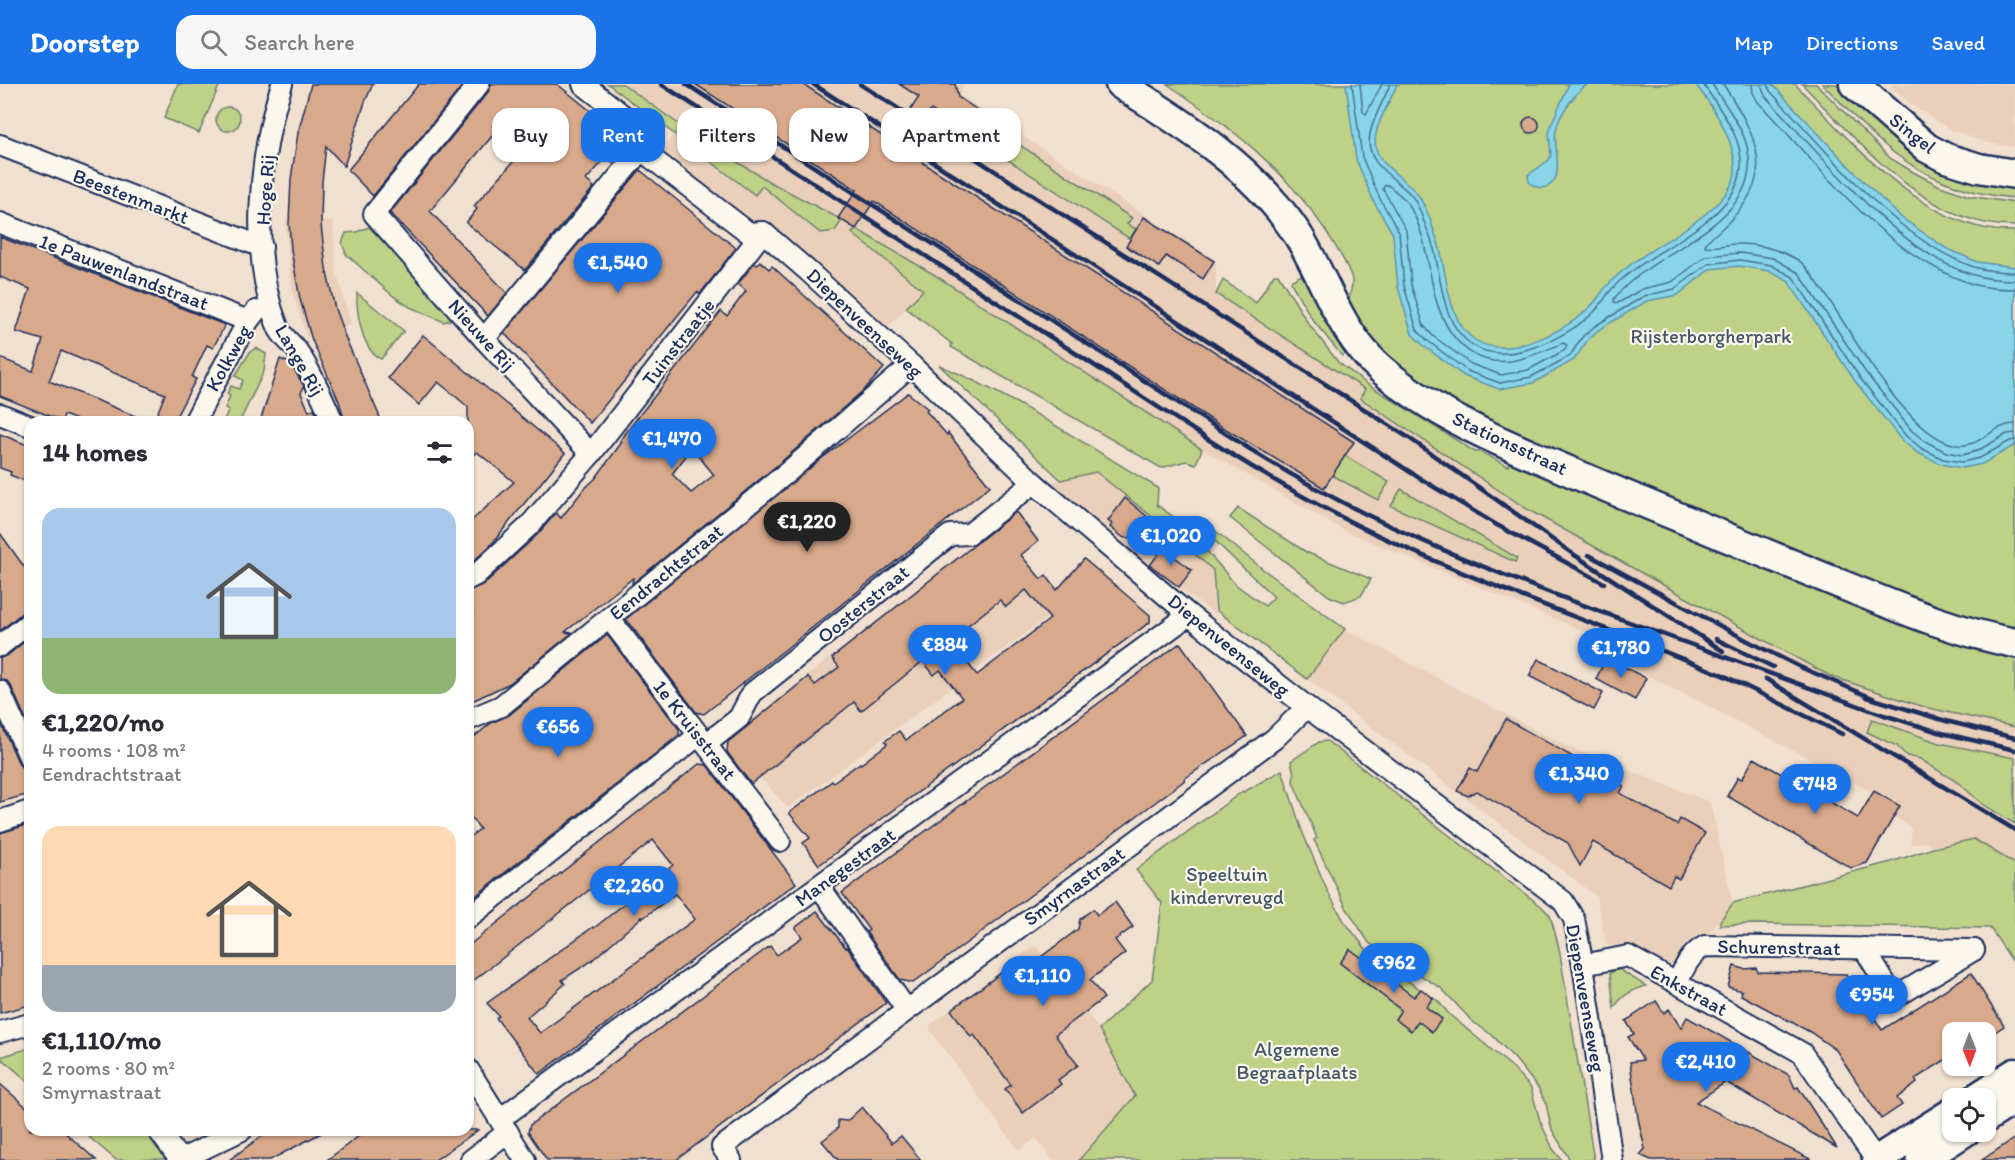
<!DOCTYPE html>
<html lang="en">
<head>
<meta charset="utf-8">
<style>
	:root { --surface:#fff; --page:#f7f7f7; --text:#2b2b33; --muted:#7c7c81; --accent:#1a73e8 }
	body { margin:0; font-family:Itim,sans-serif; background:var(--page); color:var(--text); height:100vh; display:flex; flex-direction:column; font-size:22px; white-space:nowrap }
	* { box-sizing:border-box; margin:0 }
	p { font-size:20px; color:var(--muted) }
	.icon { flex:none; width:33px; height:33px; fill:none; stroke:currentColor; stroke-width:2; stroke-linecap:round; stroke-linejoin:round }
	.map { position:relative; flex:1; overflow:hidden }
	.sheet { position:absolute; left:24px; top:332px; width:450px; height:720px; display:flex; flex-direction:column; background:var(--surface); border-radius:18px; box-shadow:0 2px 4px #0004 }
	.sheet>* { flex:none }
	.top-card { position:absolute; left:492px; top:24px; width:570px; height:54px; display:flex; gap:12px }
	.needle { width:39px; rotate:179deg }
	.buttons { position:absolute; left:1942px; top:938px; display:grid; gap:12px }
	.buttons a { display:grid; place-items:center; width:54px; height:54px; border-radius:12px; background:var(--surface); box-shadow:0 2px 4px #0004; font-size:30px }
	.price { position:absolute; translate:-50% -51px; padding:0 14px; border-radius:21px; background:var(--accent); color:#fff; font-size:20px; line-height:39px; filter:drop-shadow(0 2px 3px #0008) }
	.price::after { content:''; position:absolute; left:50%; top:36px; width:18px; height:14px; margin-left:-9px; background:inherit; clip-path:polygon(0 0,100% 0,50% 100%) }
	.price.active { background:#222; color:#fff }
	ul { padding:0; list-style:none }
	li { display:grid; align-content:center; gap:12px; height:318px; padding:0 18px }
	li span { display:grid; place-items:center; height:186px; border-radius:18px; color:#555 }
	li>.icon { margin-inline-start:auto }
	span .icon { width:108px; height:108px; fill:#fffc; stroke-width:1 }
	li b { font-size:26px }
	h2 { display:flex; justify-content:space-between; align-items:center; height:72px; padding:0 18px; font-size:26px }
	.pill { padding:0 21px; border-radius:18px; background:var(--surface); box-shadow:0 2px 4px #0004; font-size:21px; line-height:54px }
	.pill.active { background:var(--accent); color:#fff }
	header { display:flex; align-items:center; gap:36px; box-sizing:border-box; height:84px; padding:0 30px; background:var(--accent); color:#fff }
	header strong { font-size:28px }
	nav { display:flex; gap:33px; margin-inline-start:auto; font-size:21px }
	.search { width:420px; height:54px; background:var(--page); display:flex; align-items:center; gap:15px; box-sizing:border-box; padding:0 21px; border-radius:18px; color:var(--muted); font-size:22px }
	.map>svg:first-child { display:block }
	.built { fill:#ead0bb }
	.green { fill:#bfd186; stroke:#6d8072; stroke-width:1.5 }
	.water { fill:#88d5e8; stroke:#5c93b1; stroke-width:1.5 }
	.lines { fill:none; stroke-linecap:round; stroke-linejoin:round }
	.shore { stroke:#477195; stroke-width:1.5 }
	.building { fill:#d9a98b; stroke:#1b2f5e; stroke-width:1.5; fill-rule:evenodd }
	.street-casing { stroke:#1b2f5e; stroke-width:24 }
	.secondary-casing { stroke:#1b2f5e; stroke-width:33 }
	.street { stroke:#fbf7ec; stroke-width:20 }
	.secondary { stroke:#fbf7ec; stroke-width:28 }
	.rail { stroke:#1b2f5e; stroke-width:4.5 }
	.labels { text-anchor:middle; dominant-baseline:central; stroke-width:4.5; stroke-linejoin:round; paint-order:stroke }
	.street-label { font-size:20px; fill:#1b2f5e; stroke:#fbf7ec }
	.park-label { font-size:20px; fill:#445868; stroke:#fbf7ec }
</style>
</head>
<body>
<header>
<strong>Doorstep</strong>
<div class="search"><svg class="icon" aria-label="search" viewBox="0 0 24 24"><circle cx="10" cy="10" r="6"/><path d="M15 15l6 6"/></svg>Search here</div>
<nav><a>Map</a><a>Directions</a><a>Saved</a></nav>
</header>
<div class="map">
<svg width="2015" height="1076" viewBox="0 0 2015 1076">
	<rect width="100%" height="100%" fill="#f1e0cf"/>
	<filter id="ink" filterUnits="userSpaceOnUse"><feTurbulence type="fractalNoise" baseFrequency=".0167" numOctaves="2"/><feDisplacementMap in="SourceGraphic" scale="12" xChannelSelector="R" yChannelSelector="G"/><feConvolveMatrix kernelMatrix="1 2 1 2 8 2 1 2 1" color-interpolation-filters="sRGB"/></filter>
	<g filter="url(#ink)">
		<g class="built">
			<path d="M623,0H964L959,11L1216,177V211L1363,304L1414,328L1475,368L2015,621V805L1926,758L1911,761V744L1894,732L1899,722L1700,618L1595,566L1600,554L1343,446L1202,365L1139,325L923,206L888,243L761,135L754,142L661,68L679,41Z"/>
			<path d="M1889,0H2015V63L1987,59L1951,46L1910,20Z"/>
			<path d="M285,137L333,138L336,186L351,240L307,254L292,206Z"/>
			<path d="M1096,388L1156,436L1213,486L1216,531L1120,462L1049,399Z"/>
			<path d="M983,452L1048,533L788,724L760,694L755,697L727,663L728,655Z"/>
			<path d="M1345,545L1564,661L1710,718L1733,819L1720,837L1679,880H1668L1634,862L1606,861L1596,812L1307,595Z"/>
			<path d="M1033,863H1037L1099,945L1135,1012L1079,1076H1052L1036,1054L1019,1067L930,946V941Z"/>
		</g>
		<g class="green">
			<path d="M178,0H220L199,49L164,34Z"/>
			<path d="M608,0H623L695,52L770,98L842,136L835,147L820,149L762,102L755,111Z"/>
			<path d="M1167,0H1795C1851,57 1927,150 2015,147V643L1924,623L1830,592L1665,502L1527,425L1360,314L1365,305L1216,210L1223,196L1256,219L1274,190H1278L1308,239L1338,278L1367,300L1475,368H1481L1508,382L1518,351C1466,329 1379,277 1351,227C1345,217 1353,207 1352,196C1350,183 1331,155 1324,144C1282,82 1228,41 1167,0Z"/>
			<path d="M1802,0H1816L1890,74L1913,88L1940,102L1969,112L2015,119V142C1929,144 1857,56 1802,0Z"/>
			<path d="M1822,0H1837L1894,55L1920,71L2015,99V114C1967,111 1917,91 1881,58C1860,40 1842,19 1822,0Z"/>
			<circle cx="228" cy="35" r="12"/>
			<path d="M1012,56L1132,134L1127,140L1136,145L1130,155L1002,72Z"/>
			<path d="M369,143L456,234L444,238L410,223L393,212L346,170L342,159L346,149L357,148Z"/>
			<path d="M856,145L935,191L1202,365L1196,380L1186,377L1161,384L951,263L952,260L906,224L923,206L852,149Z"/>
			<path d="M1309,187L1307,199L1322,232L1345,270L1342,272L1312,235L1291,199L1292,196Z"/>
			<path d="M357,209L404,247L381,275C362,267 356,227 357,209Z"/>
			<path d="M256,264L266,270L264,287L240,337H223L229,326L225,324L230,312L227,310L231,302L239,305L243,296L235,292L250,268Z"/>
			<path d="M939,281C1016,313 1086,361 1158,404L1157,421L1185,441L1235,500L1265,522L1274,513L1198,441L1202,436L1264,486L1345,545L1307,595L1216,526L1213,486L1156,436L1096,388L1061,396Z"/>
			<path d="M1295,342L1389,398L1378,416L1335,393L1283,359Z"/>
			<path d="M1401,405L1517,474L1515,478L1391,422Z"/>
			<path d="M1238,424L1306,468L1371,495L1361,512L1344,518L1329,512L1230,434Z"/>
			<path d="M1872,635L1939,659L2015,674V740L1981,719L1960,700L1920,675L1907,672L1897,662L1867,648Z"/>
			<path d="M1327,657L1541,822L1550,831L1559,864L1594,1076H1570L1552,1046L1546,1020L1539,1005L1516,976L1492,951L1473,938L1441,904L1369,859L1347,825L1314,756L1317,754L1293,698L1294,690L1291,677L1319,658Z"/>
			<path d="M1282,686L1302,747L1327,806L1344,837L1366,865L1406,896L1438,917L1450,931L1511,982L1531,1004L1540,1037L1553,1065L1562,1076H1079L1135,1012L1099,945L1152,896L1162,819L1136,786L1243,707L1244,708Z"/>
			<path d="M1974,755L2015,780V881L1990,844L1753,840L1720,841V837L1733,819L1891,778L1933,764Z"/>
			<path d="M1615,886H1620L1646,902C1632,906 1622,911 1614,924L1610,889Z"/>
			<path d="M30,964V999L0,973Z"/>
			<path d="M96,1046H147L169,1075L116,1076L89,1053Z"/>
		</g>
		<g class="water">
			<path d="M1346,0H1397C1391,17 1379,33 1376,50C1370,79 1400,89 1415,107C1422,115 1426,125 1430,135C1433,145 1437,154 1440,165C1447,193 1448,238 1475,256C1507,277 1567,247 1590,223C1597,217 1601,208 1607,202C1615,192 1625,185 1634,178C1662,157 1724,128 1734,94C1741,65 1713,22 1695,0H1772L1861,95L1902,134L1944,163L1977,178L2015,183V361L1982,380L1962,384L1941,380L1918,369L1902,357L1855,297L1788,197L1769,187L1739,182L1710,185L1678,211L1647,217L1598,246L1587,257L1574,276L1533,299L1499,305L1464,292L1424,262L1412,250L1398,203L1393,150L1374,118L1356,75Z"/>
			<path d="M1569,0H1588C1575,8 1559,31 1556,46C1552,60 1567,96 1546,103C1539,105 1534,103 1529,98L1528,91L1549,76L1551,71L1549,50L1551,41Z"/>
		</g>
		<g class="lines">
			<g class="shore">
				<path d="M1352,0L1362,73L1380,115L1399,148L1404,202L1417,246L1428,257L1467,287L1500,299L1531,293L1570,272L1582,253L1595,242L1644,212L1675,205L1708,180L1740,176L1771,181L1793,193L1860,294L1906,352L1921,364L1943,375L1962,378L1980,374L2010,357L2015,356"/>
				<path d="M1360,0L1363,28L1366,30L1382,0"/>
				<path d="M1390,0C1384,17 1373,33 1370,50C1364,81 1394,92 1411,111C1417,118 1420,126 1423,135C1427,145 1431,155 1434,165C1442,196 1441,239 1471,260C1505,285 1568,253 1594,228C1601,221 1605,213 1611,206C1618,198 1626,191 1635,185C1666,161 1732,133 1740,90C1747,57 1720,26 1703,0"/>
				<path d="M1712,0C1723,18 1738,36 1745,56C1774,138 1650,165 1614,215V218L1618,219L1642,205L1672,198L1706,172L1740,169L1773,174L1799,189L1866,289L1912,347L1925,357L1946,368L1962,371L1977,367L2007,350L2015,349"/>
				<path d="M1723,0C1769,69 1775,103 1706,158L1705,162C1715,164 1727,160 1737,160C1758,159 1780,166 1798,176C1809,183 1816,198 1824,208C1852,249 1906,352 1956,361C1979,365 1993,340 2015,340"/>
				<path d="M1752,0L1753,9L1758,18C1819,82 1883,169 1969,199C1983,204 2001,205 2015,205"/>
				<path d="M1761,0L1765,12C1818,67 1899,171 1974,191C1987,195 2002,196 2015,196"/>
				<path d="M1768,0L1770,7C1828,67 1894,155 1974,183C1986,187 2002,188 2015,188"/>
				<path d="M1388,101C1395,107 1403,112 1408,120C1424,144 1427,176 1433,203C1441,243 1465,283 1511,277C1529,274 1546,266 1563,259L1567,261L1565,266L1528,286L1501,291L1471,280L1433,252L1424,242L1411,201L1406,146L1383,105L1384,102Z"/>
			</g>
		</g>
		<g class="building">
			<path d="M311,0H373L365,18L344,82L326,62L322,98L321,141L326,184L335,225L346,255L382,338H345L339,317L312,256L300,215L291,166L289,139L291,95L298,49Z"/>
			<path d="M419,0H464L373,112L348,86Z"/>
			<path d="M491,0H557L627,56V64L614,80L606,74L586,96L594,103L525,186L466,139L477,125L474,122L513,78L536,47L512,28L498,45L430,127L507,209L488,232L390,129L488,8Z"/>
			<path d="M695,0H803L890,57L919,13L899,0H955L958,13L994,37L992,40L1013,54L1002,72L931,26L905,67L1354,358L1324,404L1224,344L874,117L856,145L848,140L838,134L857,106Z"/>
			<circle cx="1531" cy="41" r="8"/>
			<path d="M640,86L736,164L700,210L697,208L590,339L504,249Z"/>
			<path d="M1144,133L1214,177L1203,195L1166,172L1159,183L1126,162Z"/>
			<path d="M0,153L225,241L213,264L207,261L192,293L196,295L173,338H154L165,310L61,267L49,297L150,338H82L64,331L62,337L0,312V274L33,287L43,256L16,248L30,205L0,193Z"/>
			<path d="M760,177L769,185L772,182L884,284L865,305L781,378L632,500L633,494L565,548L572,549L510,599L468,619V530L473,528L468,516V507L484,500L537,451L556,429L561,434L584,405L595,395L622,358L620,357L631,342L721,227L727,232L746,207L738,200L754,179L757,181ZM692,364L714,391L691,409L672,390Z"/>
			<path d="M423,251L565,369L490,462L468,482V440L514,398L477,368L468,375V323L454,311L438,298L419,321L388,294Z"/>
			<path d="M280,275L290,279L304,302L301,309L309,327L314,325L320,338H260Z"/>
			<path d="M908,309L928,325L926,327L947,351L948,349L990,402L704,630L696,628L626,535L821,375Z"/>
			<path d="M0,350L30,362V399L10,391L11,388L0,384Z"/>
			<path d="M1125,414L1155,439L1144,452L1124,454L1110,443L1112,440L1108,437Z"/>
			<path d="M1016,428L1038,457L1021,471L1041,495L1046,491L1057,506L1084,475L1150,531V538L819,781L803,759L810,754L789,729L832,697L833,698L860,679L861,680L887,660L885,657L899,647L906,656L962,614L940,586L934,591L923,577L861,627L854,618L751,700L727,668L728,658L808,593L815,601L839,583L832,574ZM1026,506L1050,535L977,591L949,556L1000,516L1006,523Z"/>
			<path d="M0,449L30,491V526L22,529L0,547Z"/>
			<path d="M1163,464L1192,486L1179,503L1150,481Z"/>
			<path d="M606,552H608L679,645V651L468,818V754L480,745L468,729V658L491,639L509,631Z"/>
			<path d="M30,553V645L11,602L7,597L0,595V574L8,571Z"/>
			<path d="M1180,559L1247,652L1184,695L1185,696L913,899L900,896L866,848L869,846L842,809Z"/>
			<path d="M1606,574L1646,594L1635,616L1596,595Z"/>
			<path d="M1538,575L1603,609L1594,626L1529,592Z"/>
			<path d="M1506,635L1624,702L1620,709L1677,741L1680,735L1705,749L1679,795L1674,792L1669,802L1593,758L1580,782L1568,759L1477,707L1468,712L1457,707L1470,684L1477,688Z"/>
			<path d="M0,637L19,680L23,685L30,687V710L0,718Z"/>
			<path d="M1754,674L1858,734L1874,707L1900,722L1867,779L1851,784L1727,712L1738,693L1742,695Z"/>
			<path d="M699,680L707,681L796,799L539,990L496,934L499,932L487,919L593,843L594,844L673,781L653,756L468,901V862ZM675,810L695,835L540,949L527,933L565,900L562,896L590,878L642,833L643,834Z"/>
			<path d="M30,740V921L0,929V749Z"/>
			<path d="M1115,818L1133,843L1115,856L1125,869L1090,896L1104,914L1055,951L1078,981L1058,996L1061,1000L1023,1029L1005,1005L1011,1001L974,951L971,953L951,926L1005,886L1006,888L1011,884L1017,891L1078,845L1080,835L1093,825L1097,831Z"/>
			<path d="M817,827L846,864L847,863L886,919L676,1076H547L528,1048L530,1041L770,862L777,871L802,853L795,844Z"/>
			<path d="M1350,865L1414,913L1421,905L1433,914L1426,923L1442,935L1432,948L1418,937L1411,947L1395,935L1401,926L1340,879Z"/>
			<path d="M1734,882L1744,885L1756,884L1758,888L1846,890L1882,946L1971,889L2004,942L1995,948H1953V971L1915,995L1917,999L1897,1014L1902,1021L1881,1035L1836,966L1810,948L1741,911L1742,907L1728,903Z"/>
			<path d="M1656,917L1664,929L1669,925L1681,944L1687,933L1789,991L1795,1004L1798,1003L1837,1064L1726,998L1696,1018L1812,1076H1651L1640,1071L1645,1065L1638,1034L1630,978L1643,976L1628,953L1634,950L1626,937Z"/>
			<path d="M0,1000L30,1026V1046H62L96,1076H0Z"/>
			<path d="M862,1023L892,1059L901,1052L921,1076H838L822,1057L838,1044V1036L847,1037Z"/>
			<path d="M270,1046H327L270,1076H229Z"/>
			<path d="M367,1046H478L435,1076H327Z"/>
			<path d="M2015,1054V1076H1982Z"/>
		</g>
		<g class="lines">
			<defs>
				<g id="street">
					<path d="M282,0C259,71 249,172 278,243C282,253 292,259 298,268C312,290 323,314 333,338"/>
					<path d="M479,0L374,130L484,255L591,370"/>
					<path d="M583,0L638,43L641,66L749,149L763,148L808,187L911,281L1034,399L1189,531L1307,623L1563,817L1574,835L1583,881L1612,1076"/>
					<path d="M0,61L262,163"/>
					<path d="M0,139L248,237"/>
					<path d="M484,255L641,66"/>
					<path d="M0,330L30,342"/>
					<path d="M194,338L248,237L256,227"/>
					<path d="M468,495L476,491L529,442L591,370L763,148"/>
					<path d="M609,534L780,757"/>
					<path d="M0,562L30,538"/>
					<path d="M0,607L30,675"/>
					<path d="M468,636L501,622L789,387L911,281"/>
					<path d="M706,660L739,634L752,609L950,451L969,450L1034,399"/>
					<path d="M0,737L30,727"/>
					<path d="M819,802L906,925"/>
					<path d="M468,834L699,651"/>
					<path d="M1864,864L1894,914L1974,866"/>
					<path d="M1583,881L1628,872L1802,969L1876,1076"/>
					<path d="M1677,899C1684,884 1690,870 1705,862L1974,866"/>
					<path d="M0,948L30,940"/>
					<path d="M468,985L525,1076"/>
					<path d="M500,1035L1189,531"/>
					<path d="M158,1046L180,1076"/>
					<path d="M180,1076L242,1046"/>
					<path d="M471,1076L508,1048"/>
					<path d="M731,1076L722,1063L1274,655L1307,623"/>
				</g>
				<g id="secondary">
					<path d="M1120,0C1186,41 1255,85 1298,151C1326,196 1339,249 1381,285C1432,329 1495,356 1557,382C1601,401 1644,419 1688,437C1742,460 1796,482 1850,504C1904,526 1957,548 2015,559"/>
					<path d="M1854,0L1927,64L1946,74L1979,84L2015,90"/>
					<path d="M1976,1014L2015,989"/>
					<path d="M1986,1034L2015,1015"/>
					<path d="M1877,1076L1953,1028"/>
					<path d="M1921,1076L1966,1047"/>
				</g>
			</defs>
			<use href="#street" class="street-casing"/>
			<use href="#secondary" class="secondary-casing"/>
			<use href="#street" class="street"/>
			<use href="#secondary" class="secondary"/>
			<g class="rail">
				<path d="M661,0C793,86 926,172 1058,258C1146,314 1232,375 1324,424C1453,493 1592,536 1727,593"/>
				<path d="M686,0L1256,369C1373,443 1502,492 1632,539C1716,570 1800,601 1884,631L1942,649L2015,666"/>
				<path d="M813,0L1421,395L1495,440L1604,499"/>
				<path d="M860,0L1409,354L1573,470L1723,567"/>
				<path d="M1589,471L1750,558L1800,583L1875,615"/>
				<path d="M1716,555L1773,583"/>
				<path d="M1721,590L1842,650"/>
				<path d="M1766,595L2015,746"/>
				<path d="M1867,613L1946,637L2015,654"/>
			</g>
		</g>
	</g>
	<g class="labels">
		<g class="street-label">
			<text transform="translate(1913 49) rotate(38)">Singel</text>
			<text transform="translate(265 106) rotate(-86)">Hoge Rij</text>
			<text transform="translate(131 112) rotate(21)">Beestenmarkt</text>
			<text transform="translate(124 188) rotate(21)">1e Pauwenlandstraat</text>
			<text transform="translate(865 239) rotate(43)">Diepenveenseweg</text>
			<text transform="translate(482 251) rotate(48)">Nieuwe Rij</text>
			<text transform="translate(678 258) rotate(-52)">Tuinstraatje</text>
			<text transform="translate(228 274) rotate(-61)">Kolkweg</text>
			<text transform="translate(300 276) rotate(60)">Lange Rij</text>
			<text transform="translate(1510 359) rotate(25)">Stationsstraat</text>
			<text transform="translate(666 488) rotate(-39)">Eendrachtstraat</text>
			<text transform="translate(863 520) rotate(-39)">Oosterstraat</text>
			<text transform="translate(1229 561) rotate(39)">Diepenveenseweg</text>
			<text transform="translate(695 646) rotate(52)">1e Kruisstraat</text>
			<text transform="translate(845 783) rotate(-36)">Manegestraat</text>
			<text transform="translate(1074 802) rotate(-36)">Smyrnastraat</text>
			<text transform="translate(1779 863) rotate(1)">Schurenstraat</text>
			<text transform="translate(1689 906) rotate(29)">Enkstraat</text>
			<text transform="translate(1586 914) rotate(80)">Diepenveenseweg</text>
		</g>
		<g class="park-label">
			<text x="1711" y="252">Rijsterborgherpark</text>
			<text x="1227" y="790">Speeltuin<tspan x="1227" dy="23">kindervreugd</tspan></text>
			<text x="1297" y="965">Algemene<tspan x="1297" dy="23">Begraafplaats</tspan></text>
		</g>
	</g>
</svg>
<div class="buttons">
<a><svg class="needle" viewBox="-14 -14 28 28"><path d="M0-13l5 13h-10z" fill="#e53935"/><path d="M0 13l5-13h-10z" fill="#7c7c81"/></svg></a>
<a><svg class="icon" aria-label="locate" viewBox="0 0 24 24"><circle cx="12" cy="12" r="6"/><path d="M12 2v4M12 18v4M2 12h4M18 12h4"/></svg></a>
</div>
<b class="price" style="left:618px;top:210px">€1,540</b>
<b class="price" style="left:672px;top:386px">€1,470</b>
<b class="price active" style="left:807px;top:469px">€1,220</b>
<b class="price" style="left:1171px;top:483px">€1,020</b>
<b class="price" style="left:945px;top:592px">€884</b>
<b class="price" style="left:1621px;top:595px">€1,780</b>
<b class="price" style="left:558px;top:674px">€656</b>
<b class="price" style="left:1579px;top:721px">€1,340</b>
<b class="price" style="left:1815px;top:731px">€748</b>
<b class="price" style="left:634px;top:833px">€2,260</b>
<b class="price" style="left:1394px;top:910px">€962</b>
<b class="price" style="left:1043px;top:923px">€1,110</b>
<b class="price" style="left:1872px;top:942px">€954</b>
<b class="price" style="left:1706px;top:1009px">€2,410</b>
<div class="top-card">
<a class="pill">Buy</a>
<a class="pill active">Rent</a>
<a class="pill">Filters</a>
<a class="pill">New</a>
<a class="pill">Apartment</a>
</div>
<section class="sheet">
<h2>14 homes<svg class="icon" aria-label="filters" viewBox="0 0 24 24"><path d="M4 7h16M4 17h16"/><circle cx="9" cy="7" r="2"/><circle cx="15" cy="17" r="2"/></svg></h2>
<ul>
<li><span style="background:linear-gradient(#a9c7e8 70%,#8fb573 0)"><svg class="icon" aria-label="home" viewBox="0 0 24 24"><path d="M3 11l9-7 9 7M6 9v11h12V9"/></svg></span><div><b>€1,220/mo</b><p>4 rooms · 108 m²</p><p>Eendrachtstraat</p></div></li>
<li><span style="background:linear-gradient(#ffd9b3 75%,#9aa5b1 0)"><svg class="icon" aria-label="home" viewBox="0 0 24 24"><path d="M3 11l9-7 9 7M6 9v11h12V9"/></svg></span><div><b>€1,110/mo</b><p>2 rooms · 80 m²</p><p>Smyrnastraat</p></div></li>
</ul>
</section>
</div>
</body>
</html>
